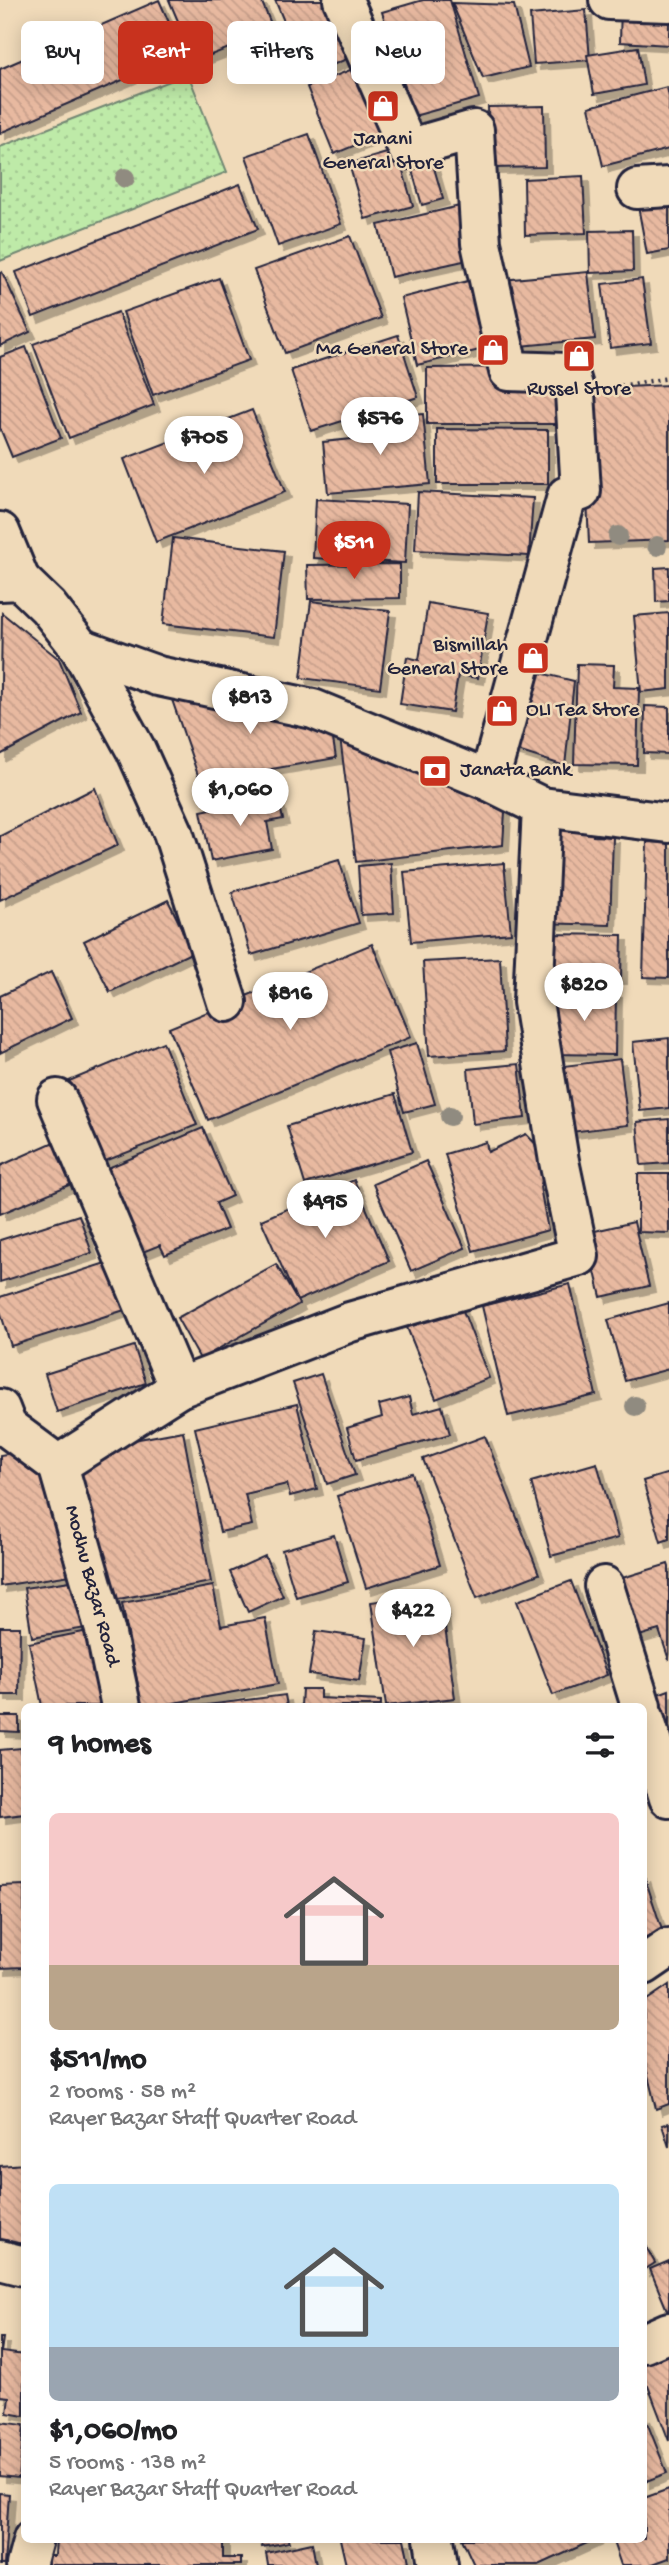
<!DOCTYPE html>
<html lang="en">
<head>
<meta charset="utf-8">
<style>
	:root { --surface:#fff; --page:#f2f2f2; --text:#202124; --muted:#757577; --accent:#c8321e }
	body { margin:0; font-family:"Gochi Hand",sans-serif; background:var(--page); color:var(--text); height:100vh; display:flex; flex-direction:column; font-size:26px; white-space:nowrap }
	* { box-sizing:border-box; margin:0 }
	p { font-size:23px; color:var(--muted) }
	.icon { flex:none; width:38px; height:38px; fill:none; stroke:currentColor; stroke-width:2; stroke-linecap:round; stroke-linejoin:round }
	.map { position:relative; flex:1; overflow:hidden }
	.side { position:absolute; left:21px; top:1703px; width:626px; height:840px; display:flex; flex-direction:column; background:var(--surface); border-radius:10px; box-shadow:0 4px 18px #0003 }
	.side>* { flex:none }
	.banner { position:absolute; left:21px; top:21px; width:628px; height:63px; display:flex; gap:14px }
	.price { position:absolute; translate:-50% -60px; padding:0 16px; border-radius:24px; background:#fff; color:#222; font-size:23px; line-height:46px; filter:drop-shadow(0 2px 4px #0008) }
	.price::after { content:''; position:absolute; left:50%; top:42px; width:21px; height:16px; margin-left:-10px; background:inherit; clip-path:polygon(0 0,100% 0,50% 100%) }
	.price.on { background:var(--accent); color:#fff }
	ul { padding:0; list-style:none }
	li { display:grid; align-content:center; gap:14px; height:371px; padding:0 28px }
	li span { display:grid; place-items:center; height:217px; border-radius:10px; color:#555 }
	li>.icon { margin-inline-start:auto }
	span .icon { width:126px; height:126px; fill:#fffc; stroke-width:1 }
	li b { font-size:30px }
	h2 { display:flex; justify-content:space-between; align-items:center; height:84px; padding:0 28px; font-size:30px }
	.pill { padding:0 24px; border-radius:10px; background:var(--surface); box-shadow:0 4px 18px #0003; font-size:24px; line-height:63px }
	.pill.on { background:var(--accent); color:#fff }
	.map>svg:first-child { display:block }
	.park { fill:url(#park-dots); stroke:#708672; stroke-width:2 }
	.building { fill:url(#building-back-hatch); stroke:#22223b; stroke-width:2; filter:url(#shadow) }
	.lines { fill:none; stroke-linecap:round; stroke-linejoin:round }
	.street-casing { stroke:#22223b; stroke-width:44 }
	.path { stroke:#22223b; stroke-width:4.5; stroke-dasharray:2 5; stroke-linecap:butt }
	.street { stroke:#f0dab9; stroke-width:38 }
	.tree { fill:#908b80 }
	.labels { text-anchor:middle; dominant-baseline:central; stroke-width:5; stroke-linejoin:round; paint-order:stroke }
	.poi-label { font-size:21px; fill:#22223b; stroke:#f0dab9 }
	.street-label { font-size:21px; fill:#22223b; stroke:#f0dab9 }
</style>
</head>
<body>
<div class="map">
<svg width="669" height="2565" viewBox="0 0 669 2565">
	<defs>
		<pattern id="park-dots" width="8" height="8" patternUnits="userSpaceOnUse" patternTransform="scale(1.75)"><rect width="8" height="8" fill="#beeaa8"/><path d="M2 2h.1M6 6h.1" fill="none" stroke="#a3c892" stroke-width="1.8" stroke-linecap="round"/></pattern>
		<pattern id="building-back-hatch" width="6" height="6" patternUnits="userSpaceOnUse" patternTransform="scale(1.75)"><rect width="6" height="6" fill="#e8b9a0"/><path d="M-1 5l2 2M0 0l6 6M5-1l2 2" fill="none" stroke="#c79f8b"/></pattern>
		<filter id="shadow"><feDropShadow dx="6" dy="6" stdDeviation="0" flood-color="#0004"/></filter>
	</defs>
	<rect width="100%" height="100%" fill="#f0dab9"/>
	<filter id="ink" filterUnits="userSpaceOnUse"><feTurbulence type="fractalNoise" baseFrequency=".0143" numOctaves="2"/><feDisplacementMap in="SourceGraphic" scale="14" xChannelSelector="R" yChannelSelector="G"/><feConvolveMatrix kernelMatrix="1 2 1 2 8 2 1 2 1" color-interpolation-filters="sRGB"/></filter>
	<g filter="url(#ink)">
		<path class="park" d="M188,74L227,172L0,261V147Z"/>
		<g class="building">
			<path d="M159,0L183,54L0,133V69Z"/>
			<path d="M169,0H261L274,31L195,61Z"/>
			<path d="M275,0H332L356,55L307,76Z"/>
			<path d="M423,0H450L479,98L414,116L382,12Z"/>
			<path d="M452,3L514,5L529,67L483,78Z"/>
			<path d="M621,4L669,7V45L620,42Z"/>
			<path d="M586,10L590,60L534,64L530,15Z"/>
			<path d="M638,47L644,85L594,94L587,55Z"/>
			<path d="M368,63L395,129L334,154L307,87Z"/>
			<path d="M667,87L669,97V149L603,166L589,107Z"/>
			<path d="M544,106L545,167L490,168L488,107Z"/>
			<path d="M309,134L341,224L278,246L246,156Z"/>
			<path d="M397,150L413,206L365,219L349,164Z"/>
			<path d="M430,154L443,199L422,205L409,160Z"/>
			<path d="M583,176L586,233L525,235L524,179Z"/>
			<path d="M240,184L258,229L33,317L16,272Z"/>
			<path d="M669,195V250L647,254L637,201Z"/>
			<path d="M464,205L477,258L391,277L378,225Z"/>
			<path d="M632,230L633,271L590,273L589,231Z"/>
			<path d="M350,236L381,318L285,353L254,270Z"/>
			<path d="M2,272L30,332L0,346V273Z"/>
			<path d="M588,272L595,339L509,347L502,280Z"/>
			<path d="M219,278L249,360L153,395L123,312Z"/>
			<path d="M642,279L651,343L610,348L602,284Z"/>
			<path d="M472,280L488,348L417,365L401,298Z"/>
			<path d="M118,312L154,405L69,438L33,344Z"/>
			<path d="M398,335L418,397L311,431L291,370Z"/>
			<path d="M26,347L61,438L12,457L0,428V357Z"/>
			<path d="M557,367L556,424H427V368Z"/>
			<path d="M669,385V540L589,543L582,389Z"/>
			<path d="M252,410L285,492L156,542L124,459Z"/>
			<path d="M423,414L430,484L328,493L323,442L372,437L370,419Z"/>
			<path d="M437,429L548,430V484H437Z"/>
			<path d="M418,492L533,498L529,556L415,550Z"/>
			<path d="M316,499L408,504L405,563L313,558Z"/>
			<path d="M173,538L284,551L274,637L163,624Z"/>
			<path d="M400,564V598L308,599L307,565Z"/>
			<path d="M669,567V601L656,602L655,568Z"/>
			<path d="M311,601L390,611L380,688L301,678Z"/>
			<path d="M428,603L488,613L478,678L458,675L452,712L400,704L407,657L419,660Z"/>
			<path d="M2,613L59,659L81,712L0,755Z"/>
			<path d="M669,613V689L641,692L634,616Z"/>
			<path d="M577,664L614,665L613,687L639,688L637,765L574,764Z"/>
			<path d="M520,668L574,681L565,766L499,745Z"/>
			<path d="M169,691L329,715L336,758L200,781Z"/>
			<path d="M645,706L669,707V754L644,753Z"/>
			<path d="M339,730L506,794L503,845L356,862Z"/>
			<path d="M95,788L118,845L0,900V836Z"/>
			<path d="M277,796L283,819L267,822L272,849L211,861L201,811Z"/>
			<path d="M544,811L594,812L593,836L613,837L610,925L539,923Z"/>
			<path d="M647,842L669,843V978L643,977Z"/>
			<path d="M339,860L359,923L251,955L232,892Z"/>
			<path d="M391,863L394,913L361,915L358,866Z"/>
			<path d="M504,863L511,933L411,942L404,872Z"/>
			<path d="M168,900L193,952L110,992L84,941Z"/>
			<path d="M545,934L622,935L621,978L544,977Z"/>
			<path d="M372,944L411,1037L208,1120L169,1028Z"/>
			<path d="M500,958L505,1051L429,1056L423,962Z"/>
			<path d="M51,972L72,1018L0,1053V996Z"/>
			<path d="M554,990L616,992L615,1055L553,1054Z"/>
			<path d="M669,1038V1108L640,1111L633,1042Z"/>
			<path d="M163,1042L197,1125L103,1162L69,1081Z"/>
			<path d="M417,1043L435,1104L404,1112L387,1052Z"/>
			<path d="M620,1059L628,1125L563,1133L555,1067Z"/>
			<path d="M519,1064L525,1118L473,1124L468,1069Z"/>
			<path d="M395,1094L412,1152L305,1184L287,1126Z"/>
			<path d="M669,1119V1163L641,1165L637,1122Z"/>
			<path d="M203,1128L232,1196L216,1203L227,1229L165,1255L160,1245L140,1253L96,1173Z"/>
			<path d="M526,1134L549,1158L540,1187L548,1230L473,1251L445,1154L486,1142L488,1152Z"/>
			<path d="M56,1141L74,1183L0,1214V1166Z"/>
			<path d="M426,1161L465,1248L411,1271L373,1184Z"/>
			<path d="M638,1174H669V1233L638,1232Z"/>
			<path d="M354,1180L389,1261L297,1301L261,1220Z"/>
			<path d="M79,1215L92,1253L0,1282V1240Z"/>
			<path d="M634,1222L649,1286L601,1297L586,1233Z"/>
			<path d="M118,1259L134,1307L11,1346L0,1311V1297Z"/>
			<path d="M276,1264L299,1304L200,1359L177,1318Z"/>
			<path d="M570,1284L596,1395L508,1416L482,1306Z"/>
			<path d="M460,1303L489,1378L436,1399L406,1325Z"/>
			<path d="M669,1303V1369L625,1381L608,1320Z"/>
			<path d="M134,1346L146,1383L57,1412L45,1374Z"/>
			<path d="M321,1374L355,1475L327,1484L293,1383Z"/>
			<path d="M409,1397L413,1414L442,1406L450,1434L356,1460L347,1428L382,1417L379,1405Z"/>
			<path d="M297,1404L317,1489L290,1496L287,1484L245,1494L252,1525L220,1532L195,1428Z"/>
			<path d="M183,1431L211,1582L102,1602L73,1451Z"/>
			<path d="M485,1436L539,1574L477,1598L423,1459Z"/>
			<path d="M50,1447L71,1575L0,1586V1455Z"/>
			<path d="M597,1463L618,1538L551,1556L531,1482Z"/>
			<path d="M412,1473L440,1565L366,1588L337,1496Z"/>
			<path d="M669,1473V1539L661,1542L643,1481Z"/>
			<path d="M334,1535L348,1582L296,1597L282,1550Z"/>
			<path d="M265,1556L283,1596L248,1612L230,1572Z"/>
			<path d="M668,1564L669,1567V1660L659,1630L639,1636L619,1579Z"/>
			<path d="M77,1580L86,1628L32,1637L24,1588Z"/>
			<path d="M571,1581L607,1675L553,1695L517,1601Z"/>
			<path d="M213,1586L221,1626L265,1618L278,1684L157,1706H142L122,1603Z"/>
			<path d="M440,1592L455,1698L386,1706L371,1602Z"/>
			<path d="M0,1627H20L19,1695H0Z"/>
			<path d="M98,1629L114,1706H42L29,1643Z"/>
			<path d="M316,1631L366,1638L359,1681L309,1674Z"/>
			<path d="M302,1689H320V1698L381,1701V1706H301Z"/>
			<path d="M669,1690V1758L647,1698Z"/>
			<path d="M285,1695L287,1706H199Z"/>
			<path d="M0,1716H19V1732L0,1731Z"/>
			<path d="M21,1748L24,1780V1814L0,1817V1750Z"/>
			<path d="M644,1875L663,1933L644,1939Z"/>
			<path d="M24,1885V1967L0,1968V1886Z"/>
			<path d="M669,1985V2104L656,2109L644,2059V2002Z"/>
			<path d="M669,2123V2147L662,2125Z"/>
			<path d="M24,2164V2243L0,2244V2166Z"/>
			<path d="M644,2243L655,2263L644,2270Z"/>
			<path d="M669,2261V2315L650,2269Z"/>
			<path d="M0,2338H3L1,2352L24,2355V2416L7,2413L9,2397L0,2396Z"/>
			<path d="M669,2342V2441L648,2386L644,2387V2351Z"/>
			<path d="M644,2415L667,2473L644,2482Z"/>
			<path d="M0,2422L24,2425L19,2478L0,2476Z"/>
			<path d="M669,2489V2558L650,2565H621L612,2539H644V2498Z"/>
			<path d="M0,2493L9,2494L4,2565H0Z"/>
			<path d="M56,2539H223V2558H241V2565H39V2556H55Z"/>
			<path d="M260,2539H288L289,2542L262,2547Z"/>
			<path d="M340,2539H404L409,2562L395,2565H346Z"/>
			<path d="M462,2539H596L539,2565H474Z"/>
			<path d="M312,2543L316,2565H268L266,2553Z"/>
		</g>
		<g class="lines">
			<defs>
				<g id="street">
					<path d="M343,0L408,149L474,130L481,243L509,371L569,373L575,393L581,491L567,496L489,781"/>
					<path d="M609,0L669,2"/>
					<path d="M637,189L669,187"/>
					<path d="M0,532L20,580"/>
					<path d="M0,581L20,580L48,607L80,648L158,676L313,709L489,781L542,807L669,823"/>
					<path d="M80,648L136,750L173,832L227,1002"/>
					<path d="M57,1099L179,1388"/>
					<path d="M0,1409L7,1427L58,1465L179,1388L350,1322L579,1256L559,1161L533,1002L542,807"/>
					<path d="M58,1465L105,1630L121,1706"/>
					<path d="M604,1586L641,1706"/>
					<path d="M644,1717L669,1798"/>
					<path d="M644,1965L669,1948"/>
					<path d="M0,2260L24,2266"/>
					<path d="M644,2343L669,2332"/>
					<path d="M434,2539L438,2565"/>
					<path d="M26,2565L33,2539"/>
				</g>
			</defs>
			<use href="#street" class="street-casing"/>
			<path class="path" d="M614,387L669,378"/>
			<use href="#street" class="street"/>
		</g>
		<g class="tree">
			<circle cx="125" cy="178" r="10"/>
			<circle cx="618" cy="536" r="10"/>
			<circle cx="657" cy="546" r="10"/>
			<circle cx="450" cy="1116" r="10"/>
			<circle cx="635" cy="1406" r="10"/>
		</g>
	</g>
	<defs>
		<symbol id="shop-square" viewBox="-11 -11 22 22"><rect x="-9" y="-9" width="18" height="18" rx="4" fill="#c8321e" stroke="#f0dab9"/><path d="M-5-2.5h2.3a2.7 3.5 0 0 1 5.4 0H5L5.5 6h-11ZM-1.5-2.5h3a1.5 2.3 0 0 0-3 0Z" fill="#fff"/></symbol>
		<symbol id="bank-square" viewBox="-11 -11 22 22"><rect x="-9" y="-9" width="18" height="18" rx="4" fill="#c8321e" stroke="#f0dab9"/><path d="M-6-4H6V4H-6ZM0-2.3a2.3 2.3 0 1 0 0 4.6a2.3 2.3 0 1 0 0-4.6Z" fill="#fff"/></symbol>
	</defs>
	<g fill-rule="evenodd">
		<use href="#shop-square" x="364" y="87" width="38" height="38"/>
		<use href="#shop-square" x="474" y="331" width="38" height="38"/>
		<use href="#shop-square" x="560" y="337" width="38" height="38"/>
		<use href="#shop-square" x="514" y="639" width="38" height="38"/>
		<use href="#shop-square" x="483" y="692" width="38" height="38"/>
		<use href="#bank-square" x="416" y="752" width="38" height="38"/>
	</g>
	<g class="labels">
		<g class="poi-label">
			<text x="383" y="140">Janani<tspan x="383" dy="24">General Store</tspan></text>
			<text x="468" y="350" text-anchor="end">Ma General Store</text>
			<text x="579" y="390">Russel Store</text>
			<text x="508" y="646" text-anchor="end">Bismillah<tspan x="508" dy="24">General Store</tspan></text>
			<text x="526" y="711" text-anchor="start">OLI Tea Store</text>
			<text x="460" y="771" text-anchor="start">Janata Bank</text>
		</g>
		<g class="street-label">
			<text transform="translate(91 1586) rotate(75)">Modhu Bazar Road</text>
		</g>
	</g>
</svg>
<b class="price" style="left:380px;top:457px">$576</b>
<b class="price" style="left:204px;top:476px">$705</b>
<b class="price on" style="left:354px;top:581px">$511</b>
<b class="price" style="left:250px;top:736px">$813</b>
<b class="price" style="left:240px;top:828px">$1,060</b>
<b class="price" style="left:584px;top:1023px">$820</b>
<b class="price" style="left:290px;top:1032px">$816</b>
<b class="price" style="left:325px;top:1240px">$495</b>
<b class="price" style="left:413px;top:1649px">$422</b>
<div class="banner">
<a class="pill">Buy</a>
<a class="pill on">Rent</a>
<a class="pill">Filters</a>
<a class="pill">New</a>
</div>
<section class="side">
<h2>9 homes<svg class="icon" aria-label="filters" viewBox="0 0 24 24"><path d="M4 7h16M4 17h16"/><circle cx="9" cy="7" r="2"/><circle cx="15" cy="17" r="2"/></svg></h2>
<ul>
<li><span style="background:linear-gradient(#f6c9c9 70%,#b9a48a 0)"><svg class="icon" aria-label="home" viewBox="0 0 24 24"><path d="M3 11l9-7 9 7M6 9v11h12V9"/></svg></span><div><b>$511/mo</b><p>2 rooms · 58 m²</p><p>Rayer Bazar Staff Quarter Road</p></div></li>
<li><span style="background:linear-gradient(#bfe0f5 75%,#9aa5b1 0)"><svg class="icon" aria-label="home" viewBox="0 0 24 24"><path d="M3 11l9-7 9 7M6 9v11h12V9"/></svg></span><div><b>$1,060/mo</b><p>5 rooms · 138 m²</p><p>Rayer Bazar Staff Quarter Road</p></div></li>
</ul>
</section>
</div>
</body>
</html>
